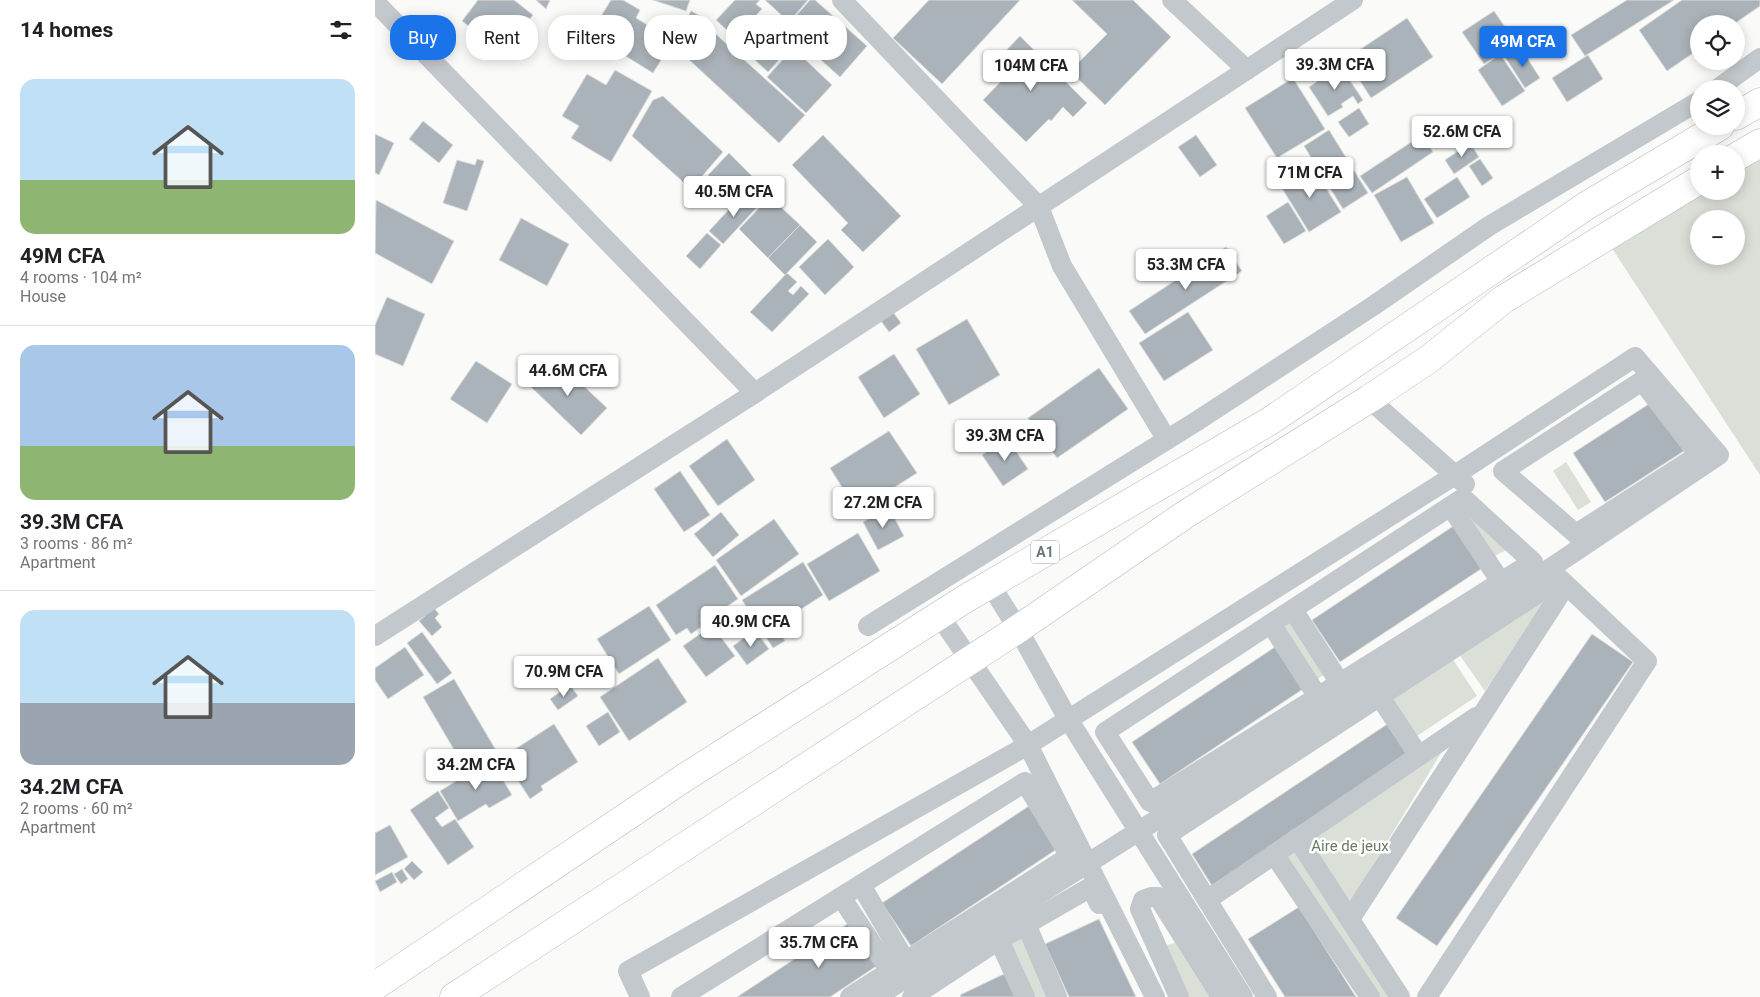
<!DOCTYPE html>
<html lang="en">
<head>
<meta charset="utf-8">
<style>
	:root { --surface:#fff; --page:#f2f2f2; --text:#202124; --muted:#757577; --line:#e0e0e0; --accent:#1a73e8 }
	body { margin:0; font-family:Roboto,sans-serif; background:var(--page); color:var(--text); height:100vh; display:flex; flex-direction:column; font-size:19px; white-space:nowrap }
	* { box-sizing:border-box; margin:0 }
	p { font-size:16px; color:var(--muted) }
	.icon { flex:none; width:28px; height:28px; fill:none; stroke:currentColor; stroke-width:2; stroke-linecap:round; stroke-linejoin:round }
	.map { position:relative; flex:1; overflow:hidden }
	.side { display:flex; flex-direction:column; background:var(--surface); width:375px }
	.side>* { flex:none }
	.hud { position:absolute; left:15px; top:15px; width:475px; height:45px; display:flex; gap:10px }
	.tools { position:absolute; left:1315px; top:15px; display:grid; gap:10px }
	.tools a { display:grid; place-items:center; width:55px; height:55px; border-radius:50%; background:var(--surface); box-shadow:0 2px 12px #0003; font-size:25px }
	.price { position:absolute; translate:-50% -42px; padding:0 11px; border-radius:5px; background:#fff; color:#222; font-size:16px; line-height:32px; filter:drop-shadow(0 1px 2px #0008) }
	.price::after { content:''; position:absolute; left:50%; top:30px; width:15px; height:11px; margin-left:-8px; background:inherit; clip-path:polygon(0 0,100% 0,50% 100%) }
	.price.current { background:var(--accent); color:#fff }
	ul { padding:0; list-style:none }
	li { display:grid; align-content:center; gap:10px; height:265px; padding:0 20px }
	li+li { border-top:1px solid var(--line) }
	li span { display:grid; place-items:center; height:155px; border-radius:15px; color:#555 }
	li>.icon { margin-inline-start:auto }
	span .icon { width:90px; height:90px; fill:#fffc; stroke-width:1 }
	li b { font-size:21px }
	h2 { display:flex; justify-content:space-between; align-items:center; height:60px; padding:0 20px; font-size:21px }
	.tag { padding:0 18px; border-radius:20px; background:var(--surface); box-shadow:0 2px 12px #0003; font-size:18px; line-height:45px }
	.tag.current { background:var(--accent); color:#fff }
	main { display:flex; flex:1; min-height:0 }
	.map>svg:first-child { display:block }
	.green { fill:#dadfd7; fill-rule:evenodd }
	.building { fill:#aab3b9; stroke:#dcdcda }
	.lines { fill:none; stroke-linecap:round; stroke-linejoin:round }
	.primary-casing { stroke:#b5babe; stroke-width:29 }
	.street { stroke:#c3c8cc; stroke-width:20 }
	.primary { stroke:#fff; stroke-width:28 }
	.labels { text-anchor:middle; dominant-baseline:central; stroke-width:5; stroke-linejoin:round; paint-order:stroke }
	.shield { fill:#fff; stroke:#939fa8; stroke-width:1 }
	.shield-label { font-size:14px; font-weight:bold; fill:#657683 }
	.park-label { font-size:15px; fill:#687a64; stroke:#fff }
</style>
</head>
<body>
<main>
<section class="side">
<h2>14 homes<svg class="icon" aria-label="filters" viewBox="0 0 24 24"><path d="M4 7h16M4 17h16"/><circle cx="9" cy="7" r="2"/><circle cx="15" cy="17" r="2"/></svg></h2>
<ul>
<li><span style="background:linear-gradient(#bfe0f5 65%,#8fb573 0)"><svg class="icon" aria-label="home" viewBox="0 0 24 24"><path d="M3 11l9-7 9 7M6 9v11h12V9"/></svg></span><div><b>49M CFA</b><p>4 rooms · 104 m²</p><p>House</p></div></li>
<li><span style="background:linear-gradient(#a9c7e8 65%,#8fb573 0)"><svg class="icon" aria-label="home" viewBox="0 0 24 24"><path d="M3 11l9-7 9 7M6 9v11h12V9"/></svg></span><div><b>39.3M CFA</b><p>3 rooms · 86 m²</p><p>Apartment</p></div></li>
<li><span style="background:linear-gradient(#bfe0f5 60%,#9aa5b1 0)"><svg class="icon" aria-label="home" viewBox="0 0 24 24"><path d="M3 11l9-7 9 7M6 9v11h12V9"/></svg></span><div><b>34.2M CFA</b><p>2 rooms · 60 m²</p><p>Apartment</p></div></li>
</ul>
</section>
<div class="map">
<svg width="1385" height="997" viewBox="0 0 1385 997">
	<rect width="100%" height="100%" fill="#fafaf8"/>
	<g class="green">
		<path d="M1385,143V475L1229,236L1324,191H1361V157ZM1324,219H1361V256H1324Z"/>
		<path d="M1191,462L1216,502L1203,510L1178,471Z"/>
		<path d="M1090,506L1137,547L1114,559Z"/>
		<path d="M1163,597L1170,606L1110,691L1081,650Z"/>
		<path d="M918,617L953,672L938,682L902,627Z"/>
		<path d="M1075,655L1102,696L1036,740L1009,699Z"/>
		<path d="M1071,745L973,906L928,839Z"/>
		<path d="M921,845L1020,997H1003L906,856Z"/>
		<path d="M644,933L673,997H655L630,943Z"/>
		<path d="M800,943L834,997H810L792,945Z"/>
	</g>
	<g class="building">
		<path d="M103,0H139L158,15L128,53L87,21Z"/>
		<path d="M161,0H175L171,9Z"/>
		<path d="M236,0H248L265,10L261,18L298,41L278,73L215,34Z"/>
		<path d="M278,0H315L311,11Z"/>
		<path d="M360,0H385L381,4L387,9L358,40L352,34L354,32L341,20Z"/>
		<path d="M390,0H433L414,22Z"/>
		<path d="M435,0H440L492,46L465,77L410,28Z"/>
		<path d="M554,0H645L567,84L518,38Z"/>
		<path d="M697,0H758L796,37L730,105L695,71L732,34Z"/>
		<path d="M1252,0H1299L1210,56L1196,35Z"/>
		<path d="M1307,0H1385V6L1359,24H1324V49L1292,71L1264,30Z"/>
		<path d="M316,11L329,18L309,55L296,48Z"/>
		<path d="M1119,11L1141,43L1109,64L1087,32Z"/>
		<path d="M383,15L417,46L393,72L359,41Z"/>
		<path d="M1032,18L1058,57L996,98L971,59Z"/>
		<path d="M334,28L430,115L404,143L309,55Z"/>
		<path d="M645,36L712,103L698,117L688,107L676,121L674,119L651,142L608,100L638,69L625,57Z"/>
		<path d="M1145,47L1165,78L1150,88L1130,57Z"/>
		<path d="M418,48L457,85L431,113L392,77Z"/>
		<path d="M1125,54L1150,91L1127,106L1103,70Z"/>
		<path d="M1213,55L1228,79L1192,102L1177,78Z"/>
		<path d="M965,66L988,100L983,104L978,96L966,104L968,107L953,116L934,87Z"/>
		<path d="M240,70L277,91L236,162L196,138L204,126L187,116L212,74L231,85Z"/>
		<path d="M918,78L950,129L902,158L870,108Z"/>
		<path d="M288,96L348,152L316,189L257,136L278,100Z"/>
		<path d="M984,108L994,124L974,137L963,122Z"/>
		<path d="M48,121L78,145L64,163L34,139Z"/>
		<path d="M954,130L993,193L968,209L929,146Z"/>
		<path d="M0,134L19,143L4,175L0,173Z"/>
		<path d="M448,135L526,216L488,252L466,230L473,223L417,165Z"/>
		<path d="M821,135L842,165L825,177L803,147Z"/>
		<path d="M1047,135L1058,152L997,193L985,176Z"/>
		<path d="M1095,143L1104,157L1079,174L1070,160Z"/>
		<path d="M354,153L378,177L357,199L333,175Z"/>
		<path d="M102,159L109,161L92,211L68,203L82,160L100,165Z"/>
		<path d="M1105,159L1118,178L1107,186L1094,166Z"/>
		<path d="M937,166L966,212L934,232L905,185Z"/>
		<path d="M1032,177L1059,223L1026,242L999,195Z"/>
		<path d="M1082,177L1095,197L1062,218L1049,199Z"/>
		<path d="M387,189L425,225L393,258L364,229L388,204L380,196Z"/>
		<path d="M370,192L384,205L348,244L334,231Z"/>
		<path d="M1,200L79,241L57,284L0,253Z"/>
		<path d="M913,202L931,231L909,244L891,216Z"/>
		<path d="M146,218L194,244L172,286L124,260Z"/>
		<path d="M425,225L442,242L410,275L393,258Z"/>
		<path d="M332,233L346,245L325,269L311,256Z"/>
		<path d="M453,239L479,267L450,295L424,267Z"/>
		<path d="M851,247L867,271L770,334L754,311Z"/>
		<path d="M412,273L422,282L413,291L418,295L426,286L434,294L397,332L375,312Z"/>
		<path d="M12,297L50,314L28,366L0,354V325Z"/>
		<path d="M518,312L526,323L514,332L506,321Z"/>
		<path d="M813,312L838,350L789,381L764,343Z"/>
		<path d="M592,319L625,375L574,405L541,349Z"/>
		<path d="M519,354L545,394L509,418L483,377Z"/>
		<path d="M179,358L232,408L206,435L154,385Z"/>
		<path d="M101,361L137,384L112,423L75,399Z"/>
		<path d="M724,368L753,409L682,458L653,418Z"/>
		<path d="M1277,402L1309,451L1230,502L1198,453Z"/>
		<path d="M514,431L542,473L482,511L455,468Z"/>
		<path d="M632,438L653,469L628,486L607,455Z"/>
		<path d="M352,439L380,480L343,506L314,466Z"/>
		<path d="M305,471L335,515L309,532L279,489Z"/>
		<path d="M514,508L529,536L503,550L488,522Z"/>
		<path d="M346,512L364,535L338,557L319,534Z"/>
		<path d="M399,519L424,554L366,596L341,560Z"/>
		<path d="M1083,523L1112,565L965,662L937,620Z"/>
		<path d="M483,533L505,571L454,601L432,564Z"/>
		<path d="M428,562L448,595L400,626L410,641L398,648L367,600Z"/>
		<path d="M340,565L363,599L333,619L330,615L325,619L329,625L316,634L312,628L301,635L281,605Z"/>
		<path d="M274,606L296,640L244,674L222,639Z"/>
		<path d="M59,608L64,614L60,618L67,627L57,636L44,621Z"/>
		<path d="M339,628L360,656L331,677L308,646L332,629L334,632Z"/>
		<path d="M380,630L394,649L372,665L358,646Z"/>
		<path d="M47,632L77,673L62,684L32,643Z"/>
		<path d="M1217,634L1258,662L1062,946L1021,918Z"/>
		<path d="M903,645L931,687L785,784L757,742Z"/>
		<path d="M30,647L49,675L13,699L0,680V668Z"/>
		<path d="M283,658L312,702L254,741L225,697Z"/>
		<path d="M79,679L122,752L91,770L48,697Z"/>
		<path d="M195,685L203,696L183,710L175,699Z"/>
		<path d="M233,712L245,732L224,746L211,726Z"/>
		<path d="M1017,721L1040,756L839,889L817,854Z"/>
		<path d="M179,724L203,762L166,786L168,790L155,799L128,757Z"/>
		<path d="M116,760L137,795L114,808L111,804L83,821L65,791Z"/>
		<path d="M63,791L74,808L60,818L67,827L80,819L99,847L73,865L35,810Z"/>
		<path d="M654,806L682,849L536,946L507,903Z"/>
		<path d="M15,825L33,857L0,875V833Z"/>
		<path d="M37,861L48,872L39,880L29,869Z"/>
		<path d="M27,869L33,879L26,884L19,874Z"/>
		<path d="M17,872L22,882L5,892L0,881Z"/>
		<path d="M924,907L981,997H910L873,939Z"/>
		<path d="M724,919L761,997H694L670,944Z"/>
		<path d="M474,923L503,965L455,997H362Z"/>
		<path d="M633,972L645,997H586L585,995Z"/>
	</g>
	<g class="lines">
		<defs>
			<g id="primary">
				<path d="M1361,116L1385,102"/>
				<path d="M1361,157L1385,143"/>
				<path d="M0,986L309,778L590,599L895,421L1211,206L1345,126"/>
				<path d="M79,997L643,629L811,514L994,399L1054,359L1129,299L1324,180"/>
			</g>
		</defs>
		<use href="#primary" class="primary-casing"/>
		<g class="street">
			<path d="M467,0L664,207L687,266L792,440"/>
			<path d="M797,0L872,70"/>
			<path d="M0,2L380,393"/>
			<path d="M1342,89L1385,58"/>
			<path d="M1267,381L1324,455L1201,534L1128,471Z"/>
			<path d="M994,399L1090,484"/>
			<path d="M1088,498L1158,562L775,802L730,732Z"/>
			<path d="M1076,507L1126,582"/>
			<path d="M615,584L643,629L693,719L868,997"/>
			<path d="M918,610L965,683"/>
			<path d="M564,615L653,745L780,997"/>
			<path d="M896,624L943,697"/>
			<path d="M493,626L822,421L998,306L1114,226L1324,101"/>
			<path d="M0,636L380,393L978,0"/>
			<path d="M1005,697L1044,756"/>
			<path d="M922,838L1025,997"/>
			<path d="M899,854L995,997"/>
			<path d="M486,885L531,962"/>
			<path d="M466,897L515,971"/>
			<path d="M832,900L1101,717"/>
			<path d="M975,919L1191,585"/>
			<path d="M651,924L682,997"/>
			<path d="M265,997L253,971L653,745L1080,475L1260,357L1344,455L1180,565L954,711L501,997"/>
			<path d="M306,997L650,782L695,856L475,997"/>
			<path d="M537,997L624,940"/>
			<path d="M650,997L624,940L716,887L724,904"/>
			<path d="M804,997L765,909L768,900L776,897H783L846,997"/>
			<path d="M892,997L792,835L1185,579L1272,661L1052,997"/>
		</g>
		<use href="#primary" class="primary"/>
	</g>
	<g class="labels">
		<rect class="shield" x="656" y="540.5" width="28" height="23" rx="4"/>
		<g class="shield-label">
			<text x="670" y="552">A1</text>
		</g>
		<g class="park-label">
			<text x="975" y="846">Aire de jeux</text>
		</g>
	</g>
</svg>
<div class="tools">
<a><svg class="icon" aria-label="locate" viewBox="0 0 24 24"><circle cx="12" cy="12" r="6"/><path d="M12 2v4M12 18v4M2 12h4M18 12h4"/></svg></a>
<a><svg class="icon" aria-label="layers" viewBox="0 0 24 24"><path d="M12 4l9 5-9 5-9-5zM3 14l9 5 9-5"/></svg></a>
<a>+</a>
<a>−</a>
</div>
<b class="price current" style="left:1148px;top:68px">49M CFA</b>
<b class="price" style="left:960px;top:91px">39.3M CFA</b>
<b class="price" style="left:656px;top:92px">104M CFA</b>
<b class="price" style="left:1087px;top:158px">52.6M CFA</b>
<b class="price" style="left:935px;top:199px">71M CFA</b>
<b class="price" style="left:359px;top:218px">40.5M CFA</b>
<b class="price" style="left:811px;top:291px">53.3M CFA</b>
<b class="price" style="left:193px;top:397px">44.6M CFA</b>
<b class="price" style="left:630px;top:462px">39.3M CFA</b>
<b class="price" style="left:508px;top:529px">27.2M CFA</b>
<b class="price" style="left:376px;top:648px">40.9M CFA</b>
<b class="price" style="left:189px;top:698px">70.9M CFA</b>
<b class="price" style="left:101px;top:791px">34.2M CFA</b>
<b class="price" style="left:444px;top:969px">35.7M CFA</b>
<div class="hud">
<a class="tag current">Buy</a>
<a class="tag">Rent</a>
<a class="tag">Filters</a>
<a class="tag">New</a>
<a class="tag">Apartment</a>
</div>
</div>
</main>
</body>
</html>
